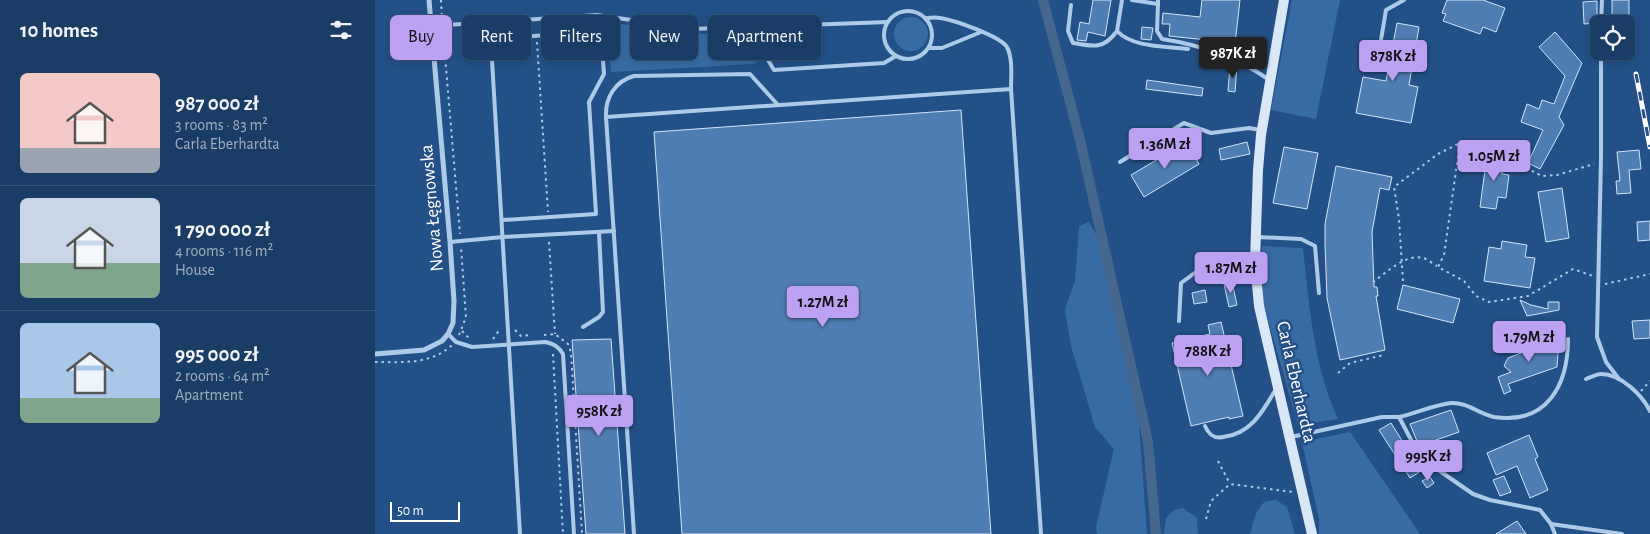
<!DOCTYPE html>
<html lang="en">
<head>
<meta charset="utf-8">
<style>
	:root { --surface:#1a3d65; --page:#23446b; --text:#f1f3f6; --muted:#9faebf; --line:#385679; --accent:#bca0f2 }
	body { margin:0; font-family:"Alegreya Sans",sans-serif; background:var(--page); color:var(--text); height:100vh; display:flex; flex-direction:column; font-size:19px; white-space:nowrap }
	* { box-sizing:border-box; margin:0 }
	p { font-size:16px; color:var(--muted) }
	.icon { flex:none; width:28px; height:28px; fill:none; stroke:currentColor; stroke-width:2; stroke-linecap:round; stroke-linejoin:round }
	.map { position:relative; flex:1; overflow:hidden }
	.panel { display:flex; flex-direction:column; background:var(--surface); width:375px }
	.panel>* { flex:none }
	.guide { position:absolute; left:15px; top:15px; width:475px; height:45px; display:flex; gap:10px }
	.tools { position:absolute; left:1215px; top:15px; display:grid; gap:10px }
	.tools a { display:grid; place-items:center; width:45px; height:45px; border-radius:8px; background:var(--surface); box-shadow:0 2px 8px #0003,0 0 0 1px var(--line); font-size:25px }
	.scale { position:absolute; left:15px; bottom:12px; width:70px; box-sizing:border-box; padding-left:5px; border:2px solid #fff; border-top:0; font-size:14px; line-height:18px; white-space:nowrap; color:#fff; -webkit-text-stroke:4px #235187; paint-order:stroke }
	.price { position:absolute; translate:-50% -42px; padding:0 11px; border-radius:5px; background:var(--accent); color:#111; font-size:16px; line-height:32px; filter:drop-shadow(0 1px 2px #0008) }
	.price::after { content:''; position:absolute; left:50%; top:30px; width:15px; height:11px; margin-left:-8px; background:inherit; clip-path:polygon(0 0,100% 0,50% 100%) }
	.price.current { background:#222; color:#fff }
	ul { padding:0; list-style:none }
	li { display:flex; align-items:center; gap:15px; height:125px; padding:0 20px }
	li+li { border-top:1px solid var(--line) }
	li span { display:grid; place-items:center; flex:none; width:140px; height:100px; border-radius:8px; color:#555 }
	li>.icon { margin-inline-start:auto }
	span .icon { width:60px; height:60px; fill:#fffc; stroke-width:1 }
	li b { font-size:21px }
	h2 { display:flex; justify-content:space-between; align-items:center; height:60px; padding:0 20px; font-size:21px }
	.chip { padding:0 18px; border-radius:8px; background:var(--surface); box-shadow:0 2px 8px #0003,0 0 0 1px var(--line); font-size:18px; line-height:45px }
	.chip.current { background:var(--accent); color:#111 }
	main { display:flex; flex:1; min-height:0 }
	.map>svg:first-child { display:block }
	.green { fill:#386ba4 }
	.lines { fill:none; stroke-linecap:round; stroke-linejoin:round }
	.canal { stroke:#46678d; stroke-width:10 }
	.building { fill:#507db1; stroke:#d2e4f7 }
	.path { stroke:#aecae9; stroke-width:2; stroke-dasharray:2.5 4; stroke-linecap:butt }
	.lane { stroke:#aecae9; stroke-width:4 }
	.street { stroke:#aecae9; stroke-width:5 }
	.secondary { stroke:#d9e7f7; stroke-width:10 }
	.rail-casing { stroke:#fff; stroke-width:5 }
	.rail { stroke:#235187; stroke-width:3; stroke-dasharray:9; stroke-linecap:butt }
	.labels { text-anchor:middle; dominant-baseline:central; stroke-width:5; stroke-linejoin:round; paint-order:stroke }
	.street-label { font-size:19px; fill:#fff; stroke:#235187 }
</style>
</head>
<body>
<main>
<section class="panel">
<h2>10 homes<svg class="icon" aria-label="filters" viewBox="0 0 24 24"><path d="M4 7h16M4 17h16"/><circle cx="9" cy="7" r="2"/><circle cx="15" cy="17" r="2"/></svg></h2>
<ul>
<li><span style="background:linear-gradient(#f6c9c9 75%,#9aa5b1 0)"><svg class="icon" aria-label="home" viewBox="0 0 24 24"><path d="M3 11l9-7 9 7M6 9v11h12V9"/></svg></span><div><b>987 000 zł</b><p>3 rooms · 83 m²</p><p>Carla Eberhardta</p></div></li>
<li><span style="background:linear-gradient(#c9d6e8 65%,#7fa58c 0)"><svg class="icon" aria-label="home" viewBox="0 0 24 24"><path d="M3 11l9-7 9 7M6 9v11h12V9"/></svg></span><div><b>1 790 000 zł</b><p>4 rooms · 116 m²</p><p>House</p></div></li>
<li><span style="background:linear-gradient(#a9c7e8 75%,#7fa58c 0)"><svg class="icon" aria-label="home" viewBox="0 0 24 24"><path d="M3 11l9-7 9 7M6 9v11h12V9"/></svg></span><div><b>995 000 zł</b><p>2 rooms · 64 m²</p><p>Apartment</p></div></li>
</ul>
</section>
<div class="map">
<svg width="1275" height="534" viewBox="0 0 1275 534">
	<rect width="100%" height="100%" fill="#235187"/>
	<g class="green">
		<path d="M917,0H965L941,119L896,110Z"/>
		<circle cx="536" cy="34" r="17"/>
		<path d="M230,22L329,34H365L386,57L379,64L236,72Z"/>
		<path d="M714,222L722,236L763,410L772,534H722L721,527L739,449L720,427L696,346L690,309L700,281L704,226Z"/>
		<path d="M887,246L928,248C934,306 939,367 963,419L923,425L888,302Z"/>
		<path d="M975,432L1045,534H944V519L927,442Z"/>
		<path d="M901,500L912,507L920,534H875L881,513L889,502Z"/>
		<path d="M808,508L822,518L823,534H789L791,518L799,510Z"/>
	</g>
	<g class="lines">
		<path class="canal" d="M668,0L705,140L767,415L773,442L781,534"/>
	</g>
	<g class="building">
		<path d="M718,0H736L730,36L713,32L711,41L702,40L705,22L714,24Z"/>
		<path d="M827,0H865L859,53L849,52L851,42L794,36L795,24H787L788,13L825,17Z"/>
		<path d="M1072,0H1108L1130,8L1121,32L1108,27L1105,34L1068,21L1071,14L1067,13Z"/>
		<rect x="1237" y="0" width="17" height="24"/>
		<path d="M1222,1V23L1209,24L1208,2Z"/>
		<path d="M1022,23L1044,27L1034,85L1043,87L1036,123L981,113L988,77L1011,81Z"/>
		<path d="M767,27L778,28L776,40L766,39Z"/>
		<path d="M1180,32L1207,63L1184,117L1189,125L1165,169L1153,163L1168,130L1146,122L1152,104L1164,109L1167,100L1179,104L1190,76L1164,47Z"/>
		<path d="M855,66H862L860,92L853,91Z"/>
		<path d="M772,80L828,88L827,96L771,89Z"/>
		<path d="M586,110L616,534H307L279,132Z"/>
		<path d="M812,142L824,164L769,197L756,175Z"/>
		<path d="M872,142L875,154L846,160L844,149Z"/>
		<path d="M909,147L943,153L932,209L898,203Z"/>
		<path d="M1264,150L1266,169L1254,170L1256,193L1242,194L1241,181H1245L1242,152Z"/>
		<path d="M1112,155L1129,157L1127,174L1134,175L1131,198L1123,197L1121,209L1105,207Z"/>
		<path d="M961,166L1017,177L1014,190L1005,188L997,232L999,287H1002L1003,296H1001L1010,350L965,360L952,298L950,244V224Z"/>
		<path d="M1187,188L1194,238L1171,242L1163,192Z"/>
		<path d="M1275,221V240L1263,241L1262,222Z"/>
		<path d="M1127,241L1152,245L1150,257L1160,258L1155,288L1109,281L1114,247L1126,249Z"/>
		<path d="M857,282L862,305L854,307L849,284Z"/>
		<path d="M1028,285L1085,299L1078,323L1022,309Z"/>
		<path d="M830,290L832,302L819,304L817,293Z"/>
		<path d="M1145,300L1156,305L1173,309V302H1184V310L1152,316Z"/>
		<path d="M1275,320V338L1259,339L1257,321Z"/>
		<path d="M846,322L868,416L854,419V417L816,426L797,343L835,334L833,325Z"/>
		<path d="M236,339L250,534H211L197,340Z"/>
		<path d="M1155,339L1159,349L1184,340L1182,367L1133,384L1136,391L1129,394L1123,377L1136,372L1129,366L1133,358L1146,353L1142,344Z"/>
		<path d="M1076,410L1084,432L1044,446L1035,424Z"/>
		<path d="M1016,423L1046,471L1035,478L1004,430Z"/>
		<path d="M1154,435L1163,457L1160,459L1173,490L1155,498L1142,466L1121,475L1112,453Z"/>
		<path d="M1129,476L1136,492L1125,496L1118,480Z"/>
		<path d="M1055,477L1059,483L1052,488L1047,481Z"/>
		<path d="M1142,521L1151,534H1121Z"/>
	</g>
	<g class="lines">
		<g class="path">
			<path d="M66,0L67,20"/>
			<path d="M68,32L85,234"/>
			<path d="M162,42L173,212"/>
			<path d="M1085,143L1069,255L1063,267L1089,281L1101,296L1114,302L1153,296L1198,269L1218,276"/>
			<path d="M174,242L180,334"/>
			<path d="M1028,281L1024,219L1019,187L1063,154L1085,143L1104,150L1141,156L1155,170L1167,176L1182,175L1219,164"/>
			<path d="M998,282C1011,273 1031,253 1048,258C1053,259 1058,264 1062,266"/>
			<path d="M1230,284L1275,274"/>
			<path d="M140,330L146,336L157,335"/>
			<path d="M87,331L96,340"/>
			<path d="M84,335L91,317L86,247"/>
			<path d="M169,335L180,334L193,344L196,352L207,534"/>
			<path d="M118,339L125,329"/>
			<path d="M178,354L188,534"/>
			<path d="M0,362C27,362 56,365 77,345"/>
			<path d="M963,373L975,363L1009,355"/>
			<path d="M1266,391L1275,381"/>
			<path d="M843,461L855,484"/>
			<path d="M831,519L836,501L855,484L918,492"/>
		</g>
		<g class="lane">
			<path d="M747,0L742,31C758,48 791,46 813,49"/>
			<path d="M757,0L783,4V0"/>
			<path d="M783,4L782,31L787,39C826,45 861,57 893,79"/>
			<path d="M696,5L693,31L698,43C719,47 729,49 742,31"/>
			<circle cx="533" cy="35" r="24"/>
			<path d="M550,18C555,18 561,17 565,18C579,20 625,36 632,47C638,59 636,76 636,89"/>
			<path d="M1226,24L1227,0"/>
			<path d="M57,26L222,15L317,29L513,22"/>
			<path d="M374,28L399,70L509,63L521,56"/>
			<path d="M554,48H567L606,32"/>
			<path d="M1226,51V158L1222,337L1231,362L1244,379"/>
			<path d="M1002,64L1011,10L1029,0"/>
			<path d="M231,117C230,98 240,81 259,76L375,74L403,105"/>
			<path d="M745,162L809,123L836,133L874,128L885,130"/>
			<path d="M128,220L221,214L214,102L229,74L226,35L222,31L120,39L116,43L145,534"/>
			<path d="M882,237L926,239L940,246L944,293"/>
			<path d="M75,242L128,237L239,231"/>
			<path d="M804,321L806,283L821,272L880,262"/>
			<path d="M208,327L224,317L228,312L224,232"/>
			<path d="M73,334L81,342L97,347L170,342C179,344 183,346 188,354L199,534"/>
			<path d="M1211,379C1216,377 1222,374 1226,374C1246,374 1267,395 1275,411"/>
			<path d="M1024,417C1041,413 1059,405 1076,403C1092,402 1104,414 1119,417C1172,425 1193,385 1193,339"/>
			<path d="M830,426C834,435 839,439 848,437C876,434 888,411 901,389"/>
			<path d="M916,437L1007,417H1024L1043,453L1059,467L1098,494L1115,500L1165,510L1176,524L1180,534"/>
			<path d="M1176,524L1247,534"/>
			<path d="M259,534L231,117L636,89L666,534"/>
		</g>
		<path class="street" d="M0,354L49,350L67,341L73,334L78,323L79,301L75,242L54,0"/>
		<path class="secondary" d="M909,0L886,135L883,170L880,262L884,306L937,534"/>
		<defs>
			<path id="rail" d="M1261,74L1275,147"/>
		</defs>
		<use href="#rail" class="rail-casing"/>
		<use href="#rail" class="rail"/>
	</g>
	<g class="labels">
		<g class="street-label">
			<text transform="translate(57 208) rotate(-95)">Nowa Łęgnowska</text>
			<text transform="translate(921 382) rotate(77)">Carla Eberhardta</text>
		</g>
	</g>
</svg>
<div class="tools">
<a><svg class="icon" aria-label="locate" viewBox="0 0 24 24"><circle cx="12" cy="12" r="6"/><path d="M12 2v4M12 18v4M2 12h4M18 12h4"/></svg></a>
</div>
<div class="scale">50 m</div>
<b class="price current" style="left:858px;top:79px">987K zł</b>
<b class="price" style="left:1018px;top:82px">878K zł</b>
<b class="price" style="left:790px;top:170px">1.36M zł</b>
<b class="price" style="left:1119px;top:182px">1.05M zł</b>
<b class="price" style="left:856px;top:294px">1.87M zł</b>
<b class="price" style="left:448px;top:328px">1.27M zł</b>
<b class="price" style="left:1154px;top:363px">1.79M zł</b>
<b class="price" style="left:833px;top:377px">788K zł</b>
<b class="price" style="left:224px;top:437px">958K zł</b>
<b class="price" style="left:1053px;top:482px">995K zł</b>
<div class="guide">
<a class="chip current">Buy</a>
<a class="chip">Rent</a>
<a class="chip">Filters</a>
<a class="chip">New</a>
<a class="chip">Apartment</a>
</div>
</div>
</main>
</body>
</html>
